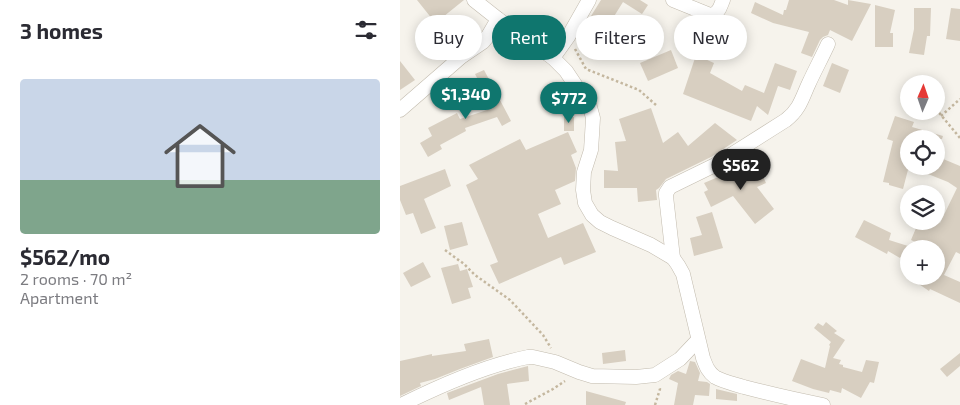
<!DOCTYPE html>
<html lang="en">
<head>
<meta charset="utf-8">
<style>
	:root { --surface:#fff; --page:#f2f2f3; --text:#2b2b33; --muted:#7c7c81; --accent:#0f766e }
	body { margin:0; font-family:"Exo 2",sans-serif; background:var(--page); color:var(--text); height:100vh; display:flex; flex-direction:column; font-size:19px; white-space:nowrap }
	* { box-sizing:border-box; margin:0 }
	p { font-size:16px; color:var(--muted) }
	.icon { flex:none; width:28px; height:28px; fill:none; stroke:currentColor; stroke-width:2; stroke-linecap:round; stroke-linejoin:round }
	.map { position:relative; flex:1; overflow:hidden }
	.side { display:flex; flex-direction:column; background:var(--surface); width:400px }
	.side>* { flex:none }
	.guide { position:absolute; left:15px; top:15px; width:470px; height:45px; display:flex; gap:10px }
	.needle { width:32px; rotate:2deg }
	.buttons { position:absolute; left:500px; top:75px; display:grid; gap:10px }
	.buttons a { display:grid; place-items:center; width:45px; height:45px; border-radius:50%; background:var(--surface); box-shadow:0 2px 12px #0003; font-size:25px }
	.price { position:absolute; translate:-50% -42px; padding:0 11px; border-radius:18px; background:var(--accent); color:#fff; font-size:16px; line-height:32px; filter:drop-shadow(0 1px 2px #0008) }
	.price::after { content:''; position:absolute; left:50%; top:30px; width:15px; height:11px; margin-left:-8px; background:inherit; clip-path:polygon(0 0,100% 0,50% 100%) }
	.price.on { background:#222; color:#fff }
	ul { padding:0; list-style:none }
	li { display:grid; align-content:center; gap:10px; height:265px; padding:0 20px }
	li span { display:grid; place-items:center; height:155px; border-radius:5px; color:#555 }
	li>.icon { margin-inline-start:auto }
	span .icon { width:90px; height:90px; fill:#fffc; stroke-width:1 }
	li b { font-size:21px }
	h2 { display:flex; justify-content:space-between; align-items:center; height:60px; padding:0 20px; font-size:21px }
	.tag { padding:0 18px; border-radius:22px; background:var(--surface); box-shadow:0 2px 12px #0003; font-size:18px; line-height:45px }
	.tag.on { background:var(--accent); color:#fff }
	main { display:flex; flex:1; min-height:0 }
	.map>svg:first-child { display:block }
	.building { fill:#d8cfc1 }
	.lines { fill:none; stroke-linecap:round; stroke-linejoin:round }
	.street-casing { stroke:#c2bbae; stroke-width:15 }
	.path { stroke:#c4b79f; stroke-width:2.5; stroke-dasharray:2.5 2.5; stroke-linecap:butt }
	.street { stroke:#fff; stroke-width:14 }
</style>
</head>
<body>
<main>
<section class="side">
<h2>3 homes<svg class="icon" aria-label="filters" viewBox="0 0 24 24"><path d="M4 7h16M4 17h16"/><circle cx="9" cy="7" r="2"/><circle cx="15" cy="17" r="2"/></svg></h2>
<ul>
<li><span style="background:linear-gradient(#c9d6e8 65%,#7fa58c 0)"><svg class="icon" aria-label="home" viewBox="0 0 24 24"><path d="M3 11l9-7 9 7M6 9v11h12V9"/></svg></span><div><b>$562/mo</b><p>2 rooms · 70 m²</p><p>Apartment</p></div></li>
</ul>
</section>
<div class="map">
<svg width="560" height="405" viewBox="0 0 560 405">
	<rect width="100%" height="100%" fill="#f6f3ec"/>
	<g class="building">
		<path d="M17,0H64L38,21L36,18L33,20Z"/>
		<path d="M201,0H240L248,5L242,14L223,2L208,26L191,16Z"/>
		<path d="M389,0H434L448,5V0L471,4L452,41L430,30L428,35L423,37L420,40L412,57L401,53L409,32L373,23L351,13L355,2L383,15L384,10H386Z"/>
		<path d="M475,5L495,10L490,33H493V47H475Z"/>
		<path d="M514,8H531L530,36H527L524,55L509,53L514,29Z"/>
		<path d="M551,8L560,9V41L546,39Z"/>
		<path d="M271,50L278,68L248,81L240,63Z"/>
		<path d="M296,55L314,63L310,73L342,91L345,85L364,93L375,63L397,71L390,90L378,86L368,115L357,106L351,121L283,94Z"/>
		<path d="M0,61L15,80L0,90Z"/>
		<path d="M432,63L449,70L440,93L423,86Z"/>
		<path d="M84,70L111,121L102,126L97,117L65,128L66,131L40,145L42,149L28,157L20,143L32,136L28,128L57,113L60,119L93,108L75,74Z"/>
		<path d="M251,108L263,143L278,132L288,146L315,123L337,140L311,157L266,179L259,188L256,190L257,200L238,202L237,188H204V170L218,171L215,142L226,141L219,119Z"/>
		<path d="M495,116L514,122L512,127L543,136L542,139H509V166L503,189L489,185V183L483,182L493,141L487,139Z"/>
		<rect x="164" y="117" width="10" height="14"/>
		<path d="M168,132L177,152L171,155L176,168L175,181L155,190L161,204L138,214L148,238L183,223L196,252L164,265L161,257L99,284L90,265L98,262L66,185L78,179L69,165L120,139L126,150Z"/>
		<path d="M536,156L560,166V254L556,252L544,275L560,282V303L530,289L529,291L507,276H536V249H529L511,240L519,221H535L540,223L557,188L548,182L528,174L531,166H536Z"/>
		<path d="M356,161L366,183L357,187L374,209L355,224L333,196L311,207L304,192L308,190L304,183Z"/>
		<path d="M45,169L51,186L24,199L36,228L21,234L13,213L6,215L0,200V186Z"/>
		<path d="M312,212L323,248L294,256L290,238L302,235L296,217Z"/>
		<path d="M464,220L491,233L489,240L508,246L500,258L488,251L487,254L455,237Z"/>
		<path d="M62,222L68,245L50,250L44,226Z"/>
		<path d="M23,262L31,277L11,287L3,273Z"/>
		<path d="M58,264L60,271L67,269L73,287L68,288L71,298L52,304L41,268Z"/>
		<path d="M426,322L437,331L434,333L445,340L433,358L441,360L439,364L443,365V367L462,372L466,360L479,362L474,383L470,382L461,398L442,388L441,393L430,390L429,393L413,389L392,381L401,359L425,368L430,346L429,345L431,342L414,328L418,323L423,326Z"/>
		<path d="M89,339L93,357L60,369L35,379L20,383L21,386L0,396V361L32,354V356L66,351L64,344Z"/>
		<path d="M225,350L226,361L203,364L202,353Z"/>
		<path d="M560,353V366L547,377L540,369Z"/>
		<path d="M290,361L295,362L300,373L298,381L307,382L310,384L309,396L295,395L293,405H274L278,383L269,379L271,375L278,371L286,374Z"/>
		<path d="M128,366L129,381L107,384L110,405H84L81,387L49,400L47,393L98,374Z"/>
		<path d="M316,389L337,394V401L316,399Z"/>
		<path d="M186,391L226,402L225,405H186Z"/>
	</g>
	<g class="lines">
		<defs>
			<g id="street">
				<path d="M74,0L98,19L153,58L166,71L190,107L193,118L192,135L191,150L184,172L183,190L185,203L192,215L200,222L212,228L251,245L273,258L278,265L283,274L303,358C306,366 308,372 315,377C324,382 335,384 344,387C371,394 397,400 423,405"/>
				<path d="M273,0L310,15C319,14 320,7 323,0"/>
				<path d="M153,58L168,37L189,0"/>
				<path d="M0,110L61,57L83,42L88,36L98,19"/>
				<path d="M273,258L266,196V193L270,187L315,165L386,120C400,109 402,98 409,83C415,70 422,57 428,44"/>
				<path d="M1,405C39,386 86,365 128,357H133L155,362L179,372L192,376L236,377L255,375L280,359L298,340"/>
			</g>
		</defs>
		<use href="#street" class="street-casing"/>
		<g class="path">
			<path d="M175,49L186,69L239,90L256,105"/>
			<path d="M536,109L560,138"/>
			<path d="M541,116L560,99"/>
			<path d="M45,250L64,264L75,275L110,300L143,335L151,348"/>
			<path d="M125,404L153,389L165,381"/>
			<path d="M255,405L260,389L259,386"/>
		</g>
		<use href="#street" class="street"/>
	</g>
</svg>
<div class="buttons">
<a><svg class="needle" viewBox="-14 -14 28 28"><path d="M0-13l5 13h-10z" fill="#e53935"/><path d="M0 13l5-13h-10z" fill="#7c7c81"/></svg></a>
<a><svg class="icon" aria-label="locate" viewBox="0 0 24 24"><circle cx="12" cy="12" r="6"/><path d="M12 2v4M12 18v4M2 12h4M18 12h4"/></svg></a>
<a><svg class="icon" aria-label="layers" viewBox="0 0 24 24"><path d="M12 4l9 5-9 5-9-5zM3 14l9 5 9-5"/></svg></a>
<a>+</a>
</div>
<b class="price" style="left:66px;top:120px">$1,340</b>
<b class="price" style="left:169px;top:124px">$772</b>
<b class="price on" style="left:341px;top:191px">$562</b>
<div class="guide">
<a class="tag">Buy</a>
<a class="tag on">Rent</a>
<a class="tag">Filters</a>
<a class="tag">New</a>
</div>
</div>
</main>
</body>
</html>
